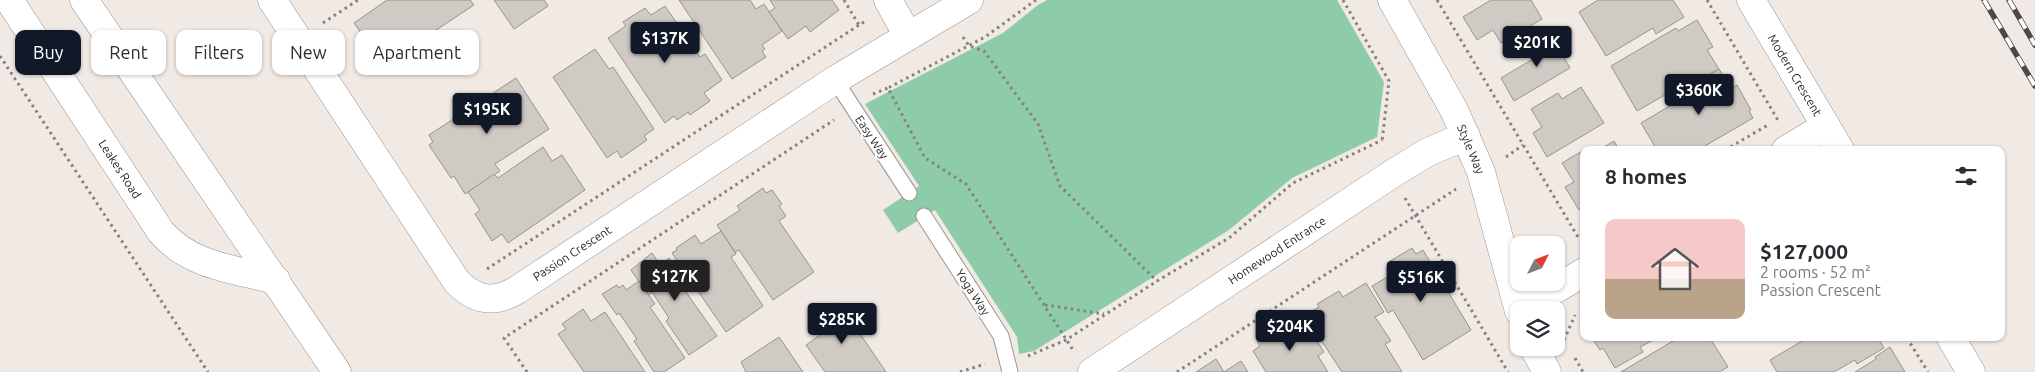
<!DOCTYPE html>
<html lang="en">
<head>
<meta charset="utf-8">
<style>
	:root { --surface:#fff; --page:#f7f7f7; --text:#2b2b33; --muted:#7c7c81; --line:#e1e1e2; --accent:#111827 }
	body { margin:0; font-family:Ubuntu,sans-serif; background:var(--page); color:var(--text); height:100vh; display:flex; flex-direction:column; font-size:19px; white-space:nowrap }
	* { box-sizing:border-box; margin:0 }
	p { font-size:16px; color:var(--muted) }
	.icon { flex:none; width:28px; height:28px; fill:none; stroke:currentColor; stroke-width:2; stroke-linecap:round; stroke-linejoin:round }
	.map { position:relative; flex:1; overflow:hidden }
	.panel { position:absolute; left:1580px; top:146px; width:425px; height:195px; display:flex; flex-direction:column; background:var(--surface); border-radius:10px; box-shadow:0 1px 4px #0004 }
	.panel>* { flex:none }
	.top-card { position:absolute; left:15px; top:30px; width:475px; height:45px; display:flex; gap:10px }
	.needle { width:32px; rotate:48deg }
	.controls { position:absolute; left:1510px; top:236px; display:grid; gap:10px }
	.controls a { display:grid; place-items:center; width:55px; height:55px; border-radius:10px; background:var(--surface); box-shadow:0 1px 4px #0004; font-size:25px }
	.price { position:absolute; translate:-50% -42px; padding:0 11px; border-radius:5px; background:var(--accent); color:#fff; font-size:16px; line-height:32px; filter:drop-shadow(0 1px 2px #0008) }
	.price::after { content:''; position:absolute; left:50%; top:30px; width:15px; height:11px; margin-left:-8px; background:inherit; clip-path:polygon(0 0,100% 0,50% 100%) }
	.price.on { background:#222; color:#fff }
	ul { padding:0; list-style:none }
	li { display:flex; align-items:center; gap:15px; height:125px; padding:0 25px }
	li+li { border-top:1px solid var(--line) }
	li span { display:grid; place-items:center; flex:none; width:140px; height:100px; border-radius:10px; color:#555 }
	li>.icon { margin-inline-start:auto }
	span .icon { width:60px; height:60px; fill:#fffc; stroke-width:1 }
	li b { font-size:21px }
	h2 { display:flex; justify-content:space-between; align-items:center; height:60px; padding:0 25px; font-size:21px }
	.tag { padding:0 18px; border-radius:10px; background:var(--surface); box-shadow:0 1px 4px #0004; font-size:18px; line-height:45px }
	.tag.on { background:var(--accent); color:#fff }
	.map>svg:first-child { display:block }
	.green { fill:#8ecca9 }
	.building { fill:#d0cac5; stroke:#99938f }
	.lines { fill:none; stroke-linecap:round; stroke-linejoin:round }
	.service-casing { stroke:#9c9692; stroke-width:17 }
	.minor-casing { stroke:#9c9692; stroke-width:29 }
	.secondary-casing { stroke:#9c9692; stroke-width:29 }
	.path { stroke:#86817e; stroke-width:3; stroke-dasharray:2.5 4; stroke-linecap:butt }
	.service { stroke:#fff; stroke-width:15 }
	.minor { stroke:#fff; stroke-width:28 }
	.secondary { stroke:#fff; stroke-width:28 }
	.rail-casing { stroke:#4c4847; stroke-width:5.5 }
	.rail { stroke:#fff; stroke-width:4; stroke-dasharray:11; stroke-linecap:butt }
	.labels { text-anchor:middle; dominant-baseline:central; stroke-width:4; stroke-linejoin:round; paint-order:stroke }
	.street-label { font-size:12px; fill:#2a2726; stroke:#fff }
</style>
</head>
<body>
<div class="map">
<svg width="2035" height="372" viewBox="0 0 2035 372">
	<rect width="100%" height="100%" fill="#f0e9e4"/>
	<path class="green" d="M1047,0H1337L1384,82L1377,137L1292,178L1229,230L1034,351L1019,354L1017,337L935,210L898,233L883,210L919,186L865,104L1003,33L1038,5Z"/>
	<g class="building">
		<path d="M387,0H470L474,5L412,46L417,53L388,71L376,52L370,56L356,36L361,33L354,23Z"/>
		<path d="M494,0H544L548,6L514,29Z"/>
		<path d="M679,0H750L756,9L764,4L782,31L762,45L765,49L762,51L766,57L732,79Z"/>
		<path d="M770,0H832L839,10L810,32L806,26L788,39L769,12L775,8Z"/>
		<path d="M1491,0H1531L1542,19L1501,43L1493,30L1477,40L1463,17Z"/>
		<path d="M1598,0H1673L1684,17L1656,34L1653,28L1606,56L1579,12Z"/>
		<path d="M665,6L700,57L705,54L722,80L704,93L710,101L690,115L688,112L677,120L674,116L665,123L608,38L626,26L623,22L645,8L651,15Z"/>
		<path d="M1697,20L1713,47L1707,50L1719,69L1691,85L1689,81L1637,111L1611,66L1676,28L1678,31Z"/>
		<path d="M1549,32L1570,68L1514,101L1501,78L1533,59L1526,46Z"/>
		<path d="M595,49L609,69L613,67L654,129L644,136L647,140L621,158L617,151L607,158L553,77Z"/>
		<path d="M1719,69L1731,89L1737,85L1751,110L1749,111L1753,118L1698,150H1657L1641,123L1695,91L1691,85Z"/>
		<path d="M516,78L549,129L495,164L500,171L465,194L454,176L451,178L429,145L433,142L429,135Z"/>
		<path d="M1581,87L1604,123L1547,157L1533,133L1542,127L1531,109L1558,93L1562,99Z"/>
		<path d="M1614,141L1619,150H1599Z"/>
		<path d="M543,147L552,161L562,155L585,190L508,243L502,234L492,241L475,214L480,210L468,192L494,174L498,178Z"/>
		<path d="M1584,150V208L1579,210L1565,187L1574,182L1562,163Z"/>
		<path d="M763,188L766,193L772,190L782,204L779,206L786,216L779,221L814,272L773,300L739,250L735,252L717,225L740,210L737,206Z"/>
		<path d="M721,231L736,254L731,257L763,306L726,332L672,253L677,250L676,248L695,235L701,244Z"/>
		<path d="M1412,248L1416,254L1423,250L1471,330L1423,360L1393,310L1388,313L1372,286L1394,273L1387,263Z"/>
		<path d="M652,253L660,265L669,258L686,282L681,285L717,336L689,355L666,321L669,318L652,292L648,295L631,270Z"/>
		<path d="M639,281L655,304L650,307L685,358L664,372H654L634,341L637,339L619,313L617,315L602,294L617,285L619,288L623,285L626,290Z"/>
		<path d="M1366,283L1384,312L1375,317L1391,341L1385,344L1402,372H1342L1315,331L1321,327L1312,311L1319,307L1317,304L1339,291L1343,297Z"/>
		<path d="M839,303L886,372H825L806,345L820,335L811,321Z"/>
		<path d="M583,309L591,321L605,312L645,372H584L558,334L566,329L562,324Z"/>
		<path d="M1306,324L1324,352L1318,356L1328,372H1266L1253,351L1260,346L1257,341L1282,326L1288,335Z"/>
		<path d="M779,337L803,372H746L741,362Z"/>
		<path d="M1592,338H1657L1640,347L1643,352L1615,368L1603,348L1600,350Z"/>
		<path d="M1678,338H1710L1728,367L1719,372H1621Z"/>
		<path d="M1807,338H1878L1884,348L1857,364L1855,360L1834,372H1777L1770,360Z"/>
		<path d="M1890,347L1905,372H1855L1876,359L1875,357Z"/>
		<path d="M1216,359L1224,372H1196Z"/>
		<path d="M1241,361L1248,372H1224Z"/>
	</g>
	<g class="lines">
		<defs>
			<g id="service">
				<path d="M835,80L909,193"/>
				<path d="M924,216L1001,336L1010,372"/>
			</g>
			<g id="minor">
				<path d="M9,0L161,232C190,266 234,269 276,280"/>
				<path d="M272,0L457,282C475,300 494,304 517,290L835,80L969,0"/>
				<path d="M888,0L908,36"/>
				<path d="M1392,0L1454,110L1481,172L1519,311"/>
				<path d="M1751,0L1840,150"/>
				<path d="M1786,150L1826,126"/>
				<path d="M1521,310L1584,272"/>
				<path d="M1951,338L1971,372"/>
				<path d="M1534,348L1547,372"/>
				<path d="M1092,372L1392,174L1428,152L1466,136"/>
			</g>
			<path id="secondary" d="M84,0L337,372"/>
		</defs>
		<use href="#service" class="service-casing"/>
		<use href="#minor" class="minor-casing"/>
		<use href="#secondary" class="secondary-casing"/>
		<g class="path">
			<path d="M844,0L859,25L867,20"/>
			<path d="M1036,0L985,37L888,88L925,158L966,184L1073,350"/>
			<path d="M1343,0L1389,81L1382,142"/>
			<path d="M1437,0L1578,237L1584,234"/>
			<path d="M1707,0L1779,122"/>
			<path d="M323,23L358,0"/>
			<path d="M963,37L969,46L984,51L1038,124L1060,186L1157,281"/>
			<path d="M0,56L208,372"/>
			<path d="M873,94L888,88"/>
			<path d="M1725,150L1768,125"/>
			<path d="M1506,157L1523,145"/>
			<path d="M1405,198L1508,372"/>
			<path d="M487,269L859,25"/>
			<path d="M1045,305L1104,314"/>
			<path d="M1907,338L1928,372"/>
			<path d="M1564,340L1575,315"/>
			<path d="M1028,356L1066,340L1157,281L1229,238L1293,183L1382,140"/>
			<path d="M1575,358L1583,372"/>
			<path d="M527,372L504,338L834,120"/>
			<path d="M960,372L985,364"/>
			<path d="M1177,372L1456,189"/>
		</g>
		<use href="#service" class="service"/>
		<use href="#minor" class="minor"/>
		<use href="#secondary" class="secondary"/>
		<defs>
			<g id="rail">
				<path d="M1984,0L2035,86"/>
				<path d="M2009,0L2035,45"/>
			</g>
		</defs>
		<use href="#rail" class="rail-casing"/>
		<use href="#rail" class="rail"/>
	</g>
	<g class="labels">
		<g class="street-label">
			<text transform="translate(1795 75) rotate(59)">Modern Crescent</text>
			<text transform="translate(872 137) rotate(56)">Easy Way</text>
			<text transform="translate(1471 149) rotate(67)">Style Way</text>
			<text transform="translate(120 169) rotate(57)">Leakes Road</text>
			<text transform="translate(1277 250) rotate(-33)">Homewood Entrance</text>
			<text transform="translate(572 253) rotate(-33)">Passion Crescent</text>
			<text transform="translate(973 292) rotate(57)">Yoga Way</text>
		</g>
	</g>
</svg>
<div class="controls">
<a><svg class="needle" viewBox="-14 -14 28 28"><path d="M0-13l5 13h-10z" fill="#e53935"/><path d="M0 13l5-13h-10z" fill="#7c7c81"/></svg></a>
<a><svg class="icon" aria-label="layers" viewBox="0 0 24 24"><path d="M12 4l9 5-9 5-9-5zM3 14l9 5 9-5"/></svg></a>
</div>
<b class="price" style="left:665px;top:64px">$137K</b>
<b class="price" style="left:1537px;top:68px">$201K</b>
<b class="price" style="left:1699px;top:116px">$360K</b>
<b class="price" style="left:487px;top:135px">$195K</b>
<b class="price on" style="left:675px;top:302px">$127K</b>
<b class="price" style="left:1421px;top:303px">$516K</b>
<b class="price" style="left:842px;top:345px">$285K</b>
<b class="price" style="left:1290px;top:352px">$204K</b>
<div class="top-card">
<a class="tag on">Buy</a>
<a class="tag">Rent</a>
<a class="tag">Filters</a>
<a class="tag">New</a>
<a class="tag">Apartment</a>
</div>
<section class="panel">
<h2>8 homes<svg class="icon" aria-label="filters" viewBox="0 0 24 24"><path d="M4 7h16M4 17h16"/><circle cx="9" cy="7" r="2"/><circle cx="15" cy="17" r="2"/></svg></h2>
<ul>
<li><span style="background:linear-gradient(#f6c9c9 60%,#b9a48a 0)"><svg class="icon" aria-label="home" viewBox="0 0 24 24"><path d="M3 11l9-7 9 7M6 9v11h12V9"/></svg></span><div><b>$127,000</b><p>2 rooms · 52 m²</p><p>Passion Crescent</p></div></li>
</ul>
</section>
</div>
</body>
</html>
